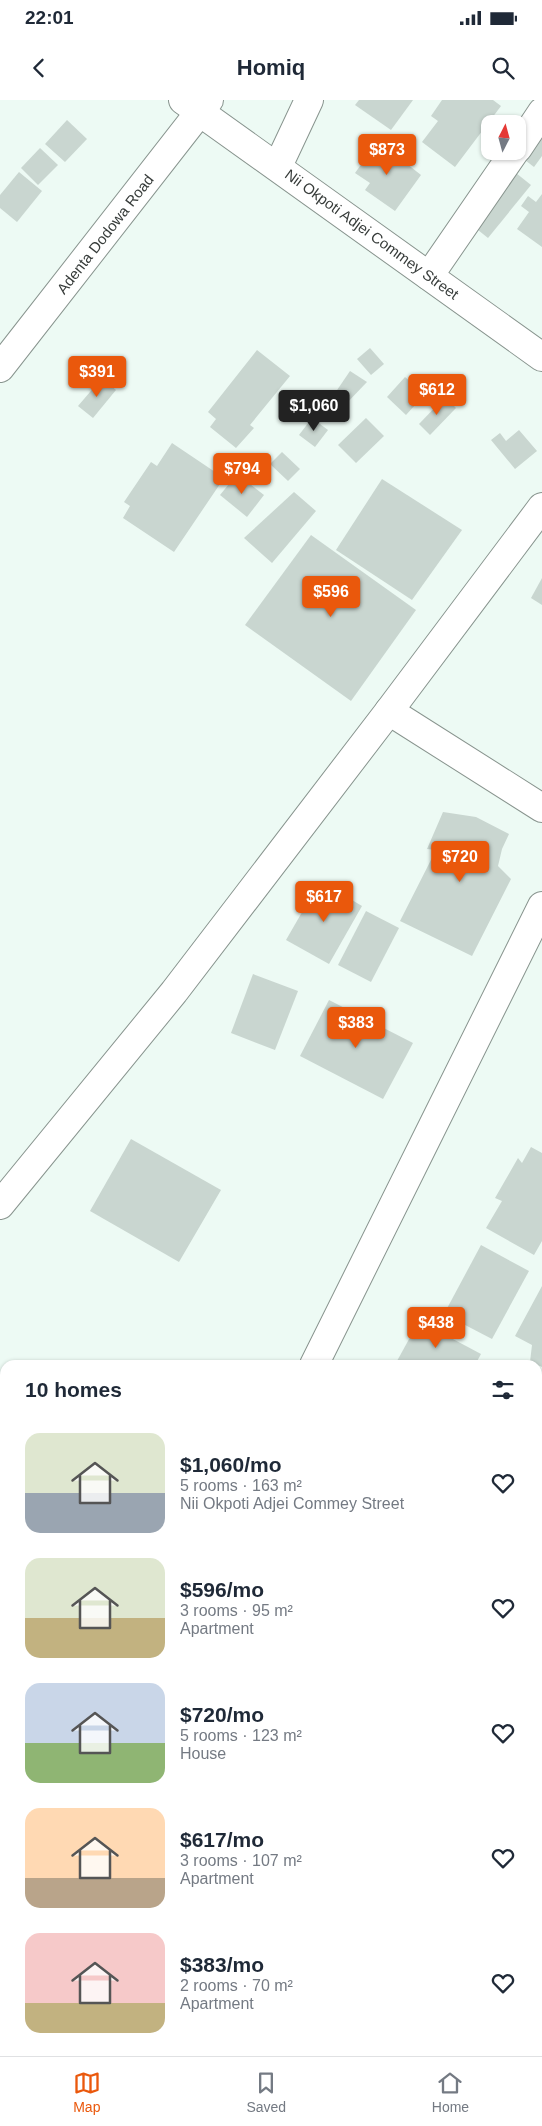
<!DOCTYPE html>
<html lang="en">
<head>
<meta charset="utf-8">
<style>
	:root { --surface:#fff; --page:#f2f2f3; --text:#1f2937; --muted:#747a83; --line:#e0e1e3; --accent:#ea580c }
	body { margin:0; font-family:Helvetica,sans-serif; background:var(--page); color:var(--text); height:100vh; display:flex; flex-direction:column; font-size:19px; white-space:nowrap }
	* { box-sizing:border-box; margin:0 }
	p { font-size:16px; color:var(--muted) }
	.icon { flex:none; width:28px; height:28px; fill:none; stroke:currentColor; stroke-width:2; stroke-linecap:round; stroke-linejoin:round }
	.map { position:relative; flex:1; overflow:hidden }
	.side { position:absolute; left:0px; top:1260px; width:542px; height:696px; display:flex; flex-direction:column; background:var(--surface); border-radius:15px 15px 0 0; box-shadow:0 1px 4px #0004 }
	.side>* { flex:none }
	.needle { width:32px; rotate:6deg }
	.tools { position:absolute; left:481px; top:15px; display:grid; gap:10px }
	.tools a { display:grid; place-items:center; width:45px; height:45px; border-radius:10px; background:var(--surface); box-shadow:0 1px 4px #0004; font-size:25px }
	.price { position:absolute; translate:-50% -42px; padding:0 11px; border-radius:5px; background:var(--accent); color:#fff; font-size:16px; line-height:32px; filter:drop-shadow(0 1px 2px #0008) }
	.price::after { content:''; position:absolute; left:50%; top:30px; width:15px; height:11px; margin-left:-8px; background:inherit; clip-path:polygon(0 0,100% 0,50% 100%) }
	.price.active { background:#222; color:#fff }
	ul { padding:0; list-style:none }
	li { display:flex; align-items:center; gap:15px; height:125px; padding:0 25px }
	li span { display:grid; place-items:center; flex:none; width:140px; height:100px; border-radius:15px; color:#555 }
	li>.icon { margin-inline-start:auto }
	span .icon { width:60px; height:60px; fill:#fffc; stroke-width:1 }
	li b { font-size:21px }
	h2 { display:flex; justify-content:space-between; align-items:center; height:60px; padding:0 25px; font-size:21px }
	.status { display:flex; justify-content:space-between; align-items:center; height:35px; padding:0 25px; background:var(--surface); direction:ltr }
	.status svg { height:14px; fill:currentColor }
	header { display:flex; justify-content:space-between; align-items:center; height:65px; padding:0 25px; background:var(--surface); font-size:22px; font-weight:700 }
	.tabs { display:flex; justify-content:space-around; align-items:center; height:70px; border-top:1px solid var(--line); background:var(--surface); font-size:14px; color:var(--muted) }
	.tabs a { display:grid; justify-items:center; gap:2px }
	.tabs .active { color:var(--accent) }
	.map>svg:first-child { display:block }
	.building { fill:#c9d6d0 }
	.lines { fill:none; stroke-linecap:round; stroke-linejoin:round }
	.minor-casing { stroke:#88948e; stroke-width:30 }
	.major-casing { stroke:#88948e; stroke-width:30 }
	.minor { stroke:#fff; stroke-width:28 }
	.major { stroke:#fff; stroke-width:28 }
	.labels { text-anchor:middle; dominant-baseline:central; stroke-width:4; stroke-linejoin:round; paint-order:stroke }
	.street-label { font-size:15px; fill:#373c3a; stroke:#fff }
</style>
</head>
<body>
<div class="status"><b>22:01</b><svg viewBox="0 0 49 12"><path d="M0 12V9h3v3zM5 12V6h3v6zM10 12V3h3v9zM15 12V0h3v12zM26 1h20v11H26zM47 4h2v5h-2z"/></svg></div>
<header><svg class="icon" aria-label="back" viewBox="0 0 24 24"><path d="M15 5l-7 7 7 7"/></svg>Homiq<svg class="icon" aria-label="search" viewBox="0 0 24 24"><circle cx="10" cy="10" r="6"/><path d="M15 15l6 6"/></svg></header>
<div class="map">
<svg width="542" height="1956" viewBox="0 0 542 1956">
	<rect width="100%" height="100%" fill="#edfaf4"/>
	<g class="building">
		<path d="M359,0H413L391,30L355,5Z"/>
		<path d="M442,0H493L501,6L455,67L422,42L438,21L431,16Z"/>
		<path d="M542,19V56L534,67L521,57Z"/>
		<path d="M67,20L87,39L65,62L45,44Z"/>
		<path d="M490,34V51H508L504,58L495,52L494,54L482,46Z"/>
		<path d="M378,41L421,75L395,111L365,90L370,83L355,73Z"/>
		<path d="M40,48L58,65L38,85L21,68Z"/>
		<path d="M511,69L531,85L488,138L468,122Z"/>
		<path d="M19,72L42,91L17,122L0,108V95Z"/>
		<path d="M542,94V147L517,129L529,112L521,106L528,96L536,102Z"/>
		<path d="M370,248L384,264L371,275L357,259Z"/>
		<path d="M257,250L290,276L250,325L254,328L236,348L210,327L216,319L208,312Z"/>
		<path d="M350,271L367,282L342,308L331,299Z"/>
		<path d="M405,277L425,294L406,315L387,297Z"/>
		<path d="M102,278L116,290L93,318L78,306Z"/>
		<path d="M445,297L456,308L430,335L419,324Z"/>
		<path d="M312,318L328,330L315,347L299,335Z"/>
		<path d="M366,318L384,336L356,363L338,345Z"/>
		<path d="M519,330L537,351L515,369L491,340L500,333L506,341Z"/>
		<path d="M172,343L224,378L174,452L123,418L130,406L124,402L151,362L157,366Z"/>
		<path d="M282,352L300,369L288,381L270,364Z"/>
		<path d="M237,374L264,395L247,417L220,395Z"/>
		<path d="M382,379L462,430L412,500L336,450Z"/>
		<path d="M294,392L316,411L272,463L244,438Z"/>
		<path d="M311,435L416,510L351,601L245,525Z"/>
		<path d="M542,478V505L531,498Z"/>
		<path d="M443,712L476,717L509,734L502,749L498,766L511,779L472,856L400,821L436,750L427,749Z"/>
		<path d="M320,781L362,806L329,864L286,840Z"/>
		<path d="M366,811L399,828L371,882L338,865Z"/>
		<path d="M253,874L298,891L275,950L231,933Z"/>
		<path d="M329,900L413,943L383,999L300,956Z"/>
		<path d="M131,1039L221,1090L179,1162L90,1111Z"/>
		<path d="M531,1047L542,1053V1141L534,1155L486,1128L502,1101L495,1098L518,1058L522,1063Z"/>
		<path d="M481,1145L529,1171L492,1239L444,1214Z"/>
		<path d="M542,1186V1267L530,1262L532,1245L515,1236Z"/>
		<path d="M419,1221L481,1254L475,1265H404L397,1261Z"/>
	</g>
	<g class="lines">
		<defs>
			<g id="minor">
				<path d="M183,0L542,257"/>
				<path d="M518,48L542,12"/>
				<path d="M278,66L309,0"/>
				<path d="M429,176L515,51"/>
				<path d="M389,611L542,708"/>
				<path d="M0,1105L174,892L389,611L542,407"/>
				<path d="M314,1265L542,806"/>
				<path d="M538,1556L542,1548"/>
				<path d="M0,1688L5,1691"/>
				<path d="M378,1951L384,1956"/>
			</g>
			<path id="major" d="M0,268L209,0"/>
		</defs>
		<use href="#minor" class="minor-casing"/>
		<use href="#major" class="major-casing"/>
		<use href="#minor" class="minor"/>
		<use href="#major" class="major"/>
	</g>
	<g class="labels">
		<g class="street-label">
			<text transform="translate(105 134) rotate(-52)">Adenta Dodowa Road</text>
			<text transform="translate(372 134) rotate(36)">Nii Okpoti Adjei Commey Street</text>
		</g>
	</g>
</svg>
<div class="tools">
<a><svg class="needle" viewBox="-14 -14 28 28"><path d="M0-13l5 13h-10z" fill="#e53935"/><path d="M0 13l5-13h-10z" fill="#747a83"/></svg></a>
</div>
<b class="price" style="left:387px;top:76px">$873</b>
<b class="price" style="left:97px;top:298px">$391</b>
<b class="price" style="left:437px;top:316px">$612</b>
<b class="price active" style="left:314px;top:332px">$1,060</b>
<b class="price" style="left:242px;top:395px">$794</b>
<b class="price" style="left:331px;top:518px">$596</b>
<b class="price" style="left:460px;top:783px">$720</b>
<b class="price" style="left:324px;top:823px">$617</b>
<b class="price" style="left:356px;top:949px">$383</b>
<b class="price" style="left:436px;top:1249px">$438</b>
<section class="side">
<h2>10 homes<svg class="icon" aria-label="filters" viewBox="0 0 24 24"><path d="M4 7h16M4 17h16"/><circle cx="9" cy="7" r="2"/><circle cx="15" cy="17" r="2"/></svg></h2>
<ul>
<li><span style="background:linear-gradient(#dfe7d0 60%,#9aa5b1 0)"><svg class="icon" aria-label="home" viewBox="0 0 24 24"><path d="M3 11l9-7 9 7M6 9v11h12V9"/></svg></span><div><b>$1,060/mo</b><p>5 rooms · 163 m²</p><p>Nii Okpoti Adjei Commey Street</p></div><svg class="icon" aria-label="heart" viewBox="0 0 24 24"><path d="M12 20l-8-8c-3-5 5-10 8-4 3-6 11-1 8 4z"/></svg></li>
<li><span style="background:linear-gradient(#dfe7d0 60%,#c2b280 0)"><svg class="icon" aria-label="home" viewBox="0 0 24 24"><path d="M3 11l9-7 9 7M6 9v11h12V9"/></svg></span><div><b>$596/mo</b><p>3 rooms · 95 m²</p><p>Apartment</p></div><svg class="icon" aria-label="heart" viewBox="0 0 24 24"><path d="M12 20l-8-8c-3-5 5-10 8-4 3-6 11-1 8 4z"/></svg></li>
<li><span style="background:linear-gradient(#c9d6e8 60%,#8fb573 0)"><svg class="icon" aria-label="home" viewBox="0 0 24 24"><path d="M3 11l9-7 9 7M6 9v11h12V9"/></svg></span><div><b>$720/mo</b><p>5 rooms · 123 m²</p><p>House</p></div><svg class="icon" aria-label="heart" viewBox="0 0 24 24"><path d="M12 20l-8-8c-3-5 5-10 8-4 3-6 11-1 8 4z"/></svg></li>
<li><span style="background:linear-gradient(#ffd9b3 70%,#b9a48a 0)"><svg class="icon" aria-label="home" viewBox="0 0 24 24"><path d="M3 11l9-7 9 7M6 9v11h12V9"/></svg></span><div><b>$617/mo</b><p>3 rooms · 107 m²</p><p>Apartment</p></div><svg class="icon" aria-label="heart" viewBox="0 0 24 24"><path d="M12 20l-8-8c-3-5 5-10 8-4 3-6 11-1 8 4z"/></svg></li>
<li><span style="background:linear-gradient(#f6c9c9 70%,#c2b280 0)"><svg class="icon" aria-label="home" viewBox="0 0 24 24"><path d="M3 11l9-7 9 7M6 9v11h12V9"/></svg></span><div><b>$383/mo</b><p>2 rooms · 70 m²</p><p>Apartment</p></div><svg class="icon" aria-label="heart" viewBox="0 0 24 24"><path d="M12 20l-8-8c-3-5 5-10 8-4 3-6 11-1 8 4z"/></svg></li>
</ul>
</section>
</div>
<nav class="tabs">
<a class="active"><svg class="icon" aria-label="map" viewBox="0 0 24 24"><path d="M3 6l6-2 6 2 6-2v14l-6 2-6-2-6 2zM9 4v14M15 6v14"/></svg>Map</a>
<a><svg class="icon" aria-label="saved" viewBox="0 0 24 24"><path d="M7 4h10v16l-5-4-5 4z"/></svg>Saved</a>
<a><svg class="icon" aria-label="home" viewBox="0 0 24 24"><path d="M3 11l9-7 9 7M6 9v11h12V9"/></svg>Home</a>
</nav>
</body>
</html>
